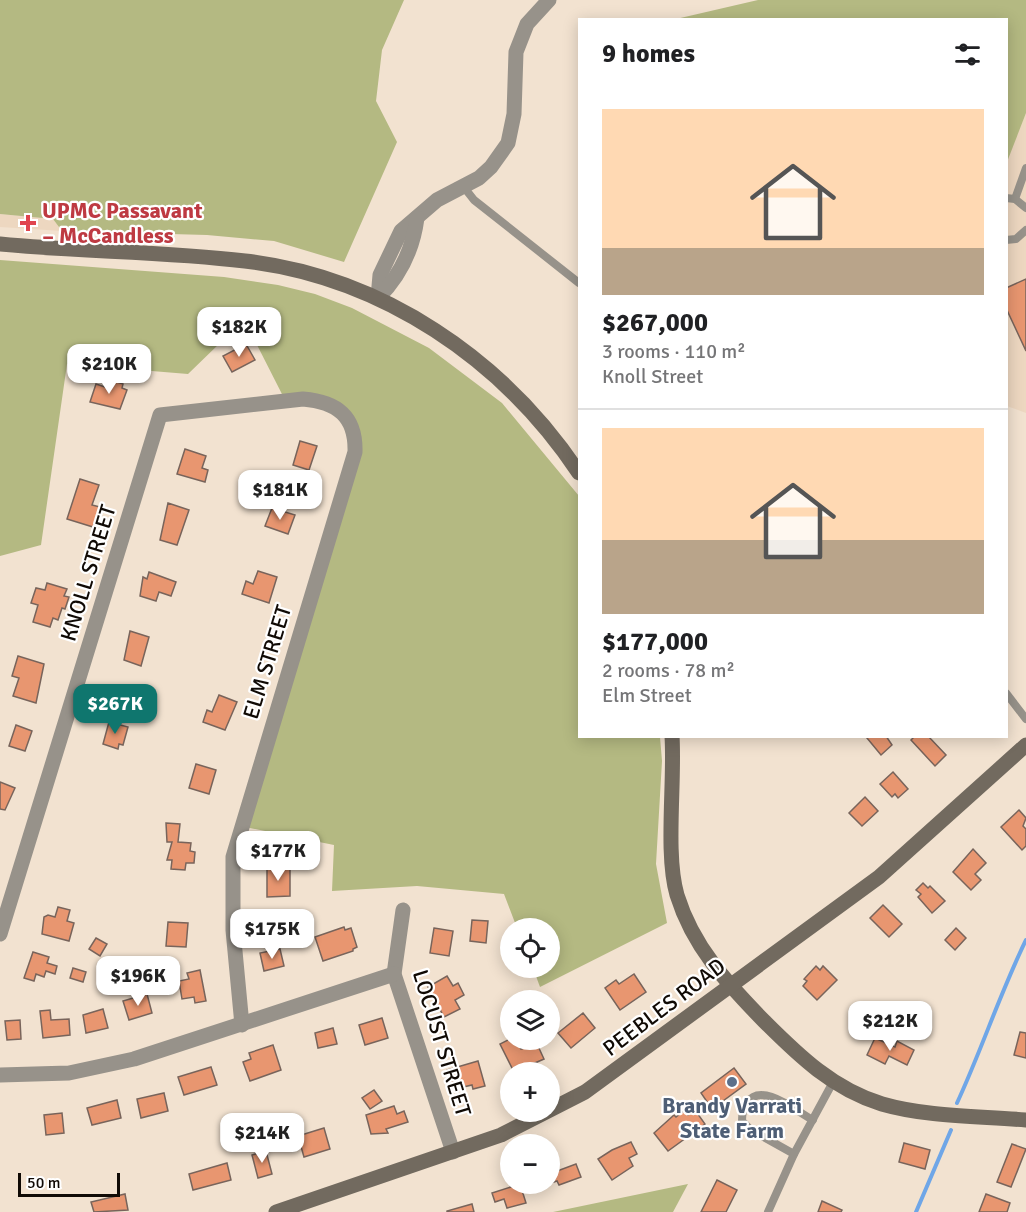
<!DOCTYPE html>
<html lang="en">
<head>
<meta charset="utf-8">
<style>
	:root { --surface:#fff; --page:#f6f6f6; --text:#202124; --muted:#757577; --line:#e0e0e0; --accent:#0f766e }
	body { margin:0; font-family:Signika,sans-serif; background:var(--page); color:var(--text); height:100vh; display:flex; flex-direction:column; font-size:22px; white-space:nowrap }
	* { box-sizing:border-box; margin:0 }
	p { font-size:20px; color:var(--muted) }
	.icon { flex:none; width:33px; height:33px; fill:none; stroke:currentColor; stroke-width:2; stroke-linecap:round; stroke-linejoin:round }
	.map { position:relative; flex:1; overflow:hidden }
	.sheet { position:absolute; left:578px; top:18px; width:430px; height:720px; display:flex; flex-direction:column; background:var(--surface); border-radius:0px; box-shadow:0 3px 15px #0003 }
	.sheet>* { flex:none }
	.buttons { position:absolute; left:500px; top:918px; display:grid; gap:12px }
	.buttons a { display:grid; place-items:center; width:60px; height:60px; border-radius:50%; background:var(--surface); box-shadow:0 3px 15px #0003; font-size:30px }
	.scale { position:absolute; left:18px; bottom:15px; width:102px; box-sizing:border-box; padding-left:6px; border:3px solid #100a05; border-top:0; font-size:16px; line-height:21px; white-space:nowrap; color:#100a05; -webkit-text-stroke:4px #fff; paint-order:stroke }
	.price { position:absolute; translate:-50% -51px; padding:0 14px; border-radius:12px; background:#fff; color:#222; font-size:20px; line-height:39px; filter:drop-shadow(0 2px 3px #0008) }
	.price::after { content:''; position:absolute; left:50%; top:36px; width:18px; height:14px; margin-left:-9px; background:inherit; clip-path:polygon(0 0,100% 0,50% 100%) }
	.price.on { background:var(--accent); color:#fff }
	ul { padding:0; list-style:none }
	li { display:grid; align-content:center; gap:12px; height:318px; padding:0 24px }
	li+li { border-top:2px solid var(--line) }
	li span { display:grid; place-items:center; height:186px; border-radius:0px; color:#555 }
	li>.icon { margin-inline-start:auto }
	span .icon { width:108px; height:108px; fill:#fffc; stroke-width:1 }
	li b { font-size:26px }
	h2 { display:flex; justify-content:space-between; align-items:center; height:72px; padding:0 24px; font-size:26px }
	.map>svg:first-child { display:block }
	.built { fill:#edd7c0 }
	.green { fill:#b4b982 }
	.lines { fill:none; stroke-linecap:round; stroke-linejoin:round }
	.stream { stroke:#6fa6e7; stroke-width:4 }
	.building { fill:#e89670; stroke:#78645b; stroke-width:1.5 }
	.lane { stroke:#97928a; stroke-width:8 }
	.street { stroke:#97928a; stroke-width:15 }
	.secondary { stroke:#726a5f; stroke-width:15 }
	.health-dot { fill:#e0444e; stroke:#fff; stroke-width:2 }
	.service-dot { fill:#5c6f8a; stroke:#fff; stroke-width:2 }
	.labels { text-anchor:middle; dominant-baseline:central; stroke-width:4.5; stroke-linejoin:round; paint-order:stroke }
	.health-label { font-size:22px; font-weight:bold; fill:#be3a42; stroke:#fff; text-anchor:start }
	.street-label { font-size:22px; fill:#100a05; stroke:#fff }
	.service-label { font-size:22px; font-weight:bold; fill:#4e5e75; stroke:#fff }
</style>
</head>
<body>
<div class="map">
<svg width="1026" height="1212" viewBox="0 0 1026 1212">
	<rect width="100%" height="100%" fill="#f2e2d0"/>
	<g class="built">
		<path d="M1026,113V413L1007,406L1006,162Z"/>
		<path d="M0,214L53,219L62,231L0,227Z"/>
	</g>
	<g class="green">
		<path d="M0,0H404L382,50L376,101L397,142L344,262L274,241L207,235L62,231L53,219L0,214Z"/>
		<path d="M758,0H1026V113L1007,162L1006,20L676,19Z"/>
		<path d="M0,260L224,277L278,285L315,294L352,308L429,348L502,403L579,496V736L660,737L662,761L656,864L667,923L540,987L533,968H549V928H517L504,894L417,886L332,891L334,845L240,826L353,462L341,411L285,400L253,337L220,343L188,374L67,364L41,545L0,556Z"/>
		<path d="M688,1184L673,1212H553Z"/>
	</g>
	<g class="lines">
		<g class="stream">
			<path d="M957,1103C982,1049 1000,993 1026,940"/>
			<path d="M916,1212L951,1130"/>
		</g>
	</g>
	<g class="building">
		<path d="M1026,279V351L1006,308V288Z"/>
		<path d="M246,344L255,360L232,372L223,356Z"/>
		<path d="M111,380L123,384L122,388L127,390L120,409L90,402L96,384L108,388Z"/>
		<path d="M300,441L317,446L309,470L293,465Z"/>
		<path d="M185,449L206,456L202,468L208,470L205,482L177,474Z"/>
		<path d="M80,479L99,485L92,505L100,507L93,527L67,519Z"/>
		<path d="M168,503L189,510L177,545L160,540Z"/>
		<path d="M272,508L295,515L288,534L265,526Z"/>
		<path d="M258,571L277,577L269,603L242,594L246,581L253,584Z"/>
		<path d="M149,572L176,582L171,596L159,592L156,601L140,596L143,577L147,579Z"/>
		<path d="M47,583L67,589L64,596L69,597L65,609L62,608L58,620L53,618L50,627L33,622L38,605L31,603L36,588L45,590Z"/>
		<path d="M130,631L149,637L141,666L124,660Z"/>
		<path d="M18,656L44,664L36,703L13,696L19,678L12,676Z"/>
		<path d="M219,695L237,702L225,730L203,722L207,710L212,712Z"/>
		<path d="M109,722L128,727L123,745L119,744L118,749L103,744Z"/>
		<path d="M16,725L32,731L25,751L9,746Z"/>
		<path d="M869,736H886L892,745L881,755L867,738Z"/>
		<path d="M915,736H928L946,755L935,766L911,740Z"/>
		<path d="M196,764L216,770L209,794L189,788Z"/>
		<path d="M893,772L908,789L898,798L895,794L892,797L880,784Z"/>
		<path d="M0,782L15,788L5,810L0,809Z"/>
		<path d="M865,797L878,811L862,826L849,813Z"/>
		<path d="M1019,810L1026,818L1023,826L1026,829V846L1022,850L1001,827Z"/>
		<path d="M166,823L180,824L178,842L191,843L190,851L195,852L194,863H186L185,870L171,869L172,860H167L172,842H167Z"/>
		<path d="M973,849L986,863L975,874L981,880L971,890L953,872Z"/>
		<path d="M290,866V896L267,897V867Z"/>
		<path d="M923,883L928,888L930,886L945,901L932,913L918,897L921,894L916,890Z"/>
		<path d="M883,905L902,924L889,937L870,918Z"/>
		<path d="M58,907L70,910L67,921L74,923L69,941L42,934L44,917L48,915L55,917Z"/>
		<path d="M472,920L488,921L486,943L470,941Z"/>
		<path d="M168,922L188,923L186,947L166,946Z"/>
		<path d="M344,927L345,930L351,928L357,947L353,949V951L323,961L315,937Z"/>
		<path d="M434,928L453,931L449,956L430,953Z"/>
		<path d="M956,928L966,938L955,950L945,940Z"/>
		<path d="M96,938L107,944L100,956L89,949Z"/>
		<path d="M280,949L284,966L264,971L260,953Z"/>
		<path d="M33,952L49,957L47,963L57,966L55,974L46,971L44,977L36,974L34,981L24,978Z"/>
		<path d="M816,966L820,970L823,966L837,980L817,1000L803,986L807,981L804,979Z"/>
		<path d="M73,968L86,972L83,982L70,978Z"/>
		<path d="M200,970L206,1001L195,1003L194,997L182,999L179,981L189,979L187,973Z"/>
		<path d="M634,974L646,992L620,1010L605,988L616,980L619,984Z"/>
		<path d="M447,976L453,986L458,983L464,995L455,1000L460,1009L444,1017L428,987Z"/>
		<path d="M147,994L152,1013L129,1020L123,1001Z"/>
		<path d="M103,1009L108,1028L86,1033L83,1015Z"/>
		<path d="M50,1010L51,1020L69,1019L70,1035L43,1038L40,1011Z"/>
		<path d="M583,1013L595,1028L571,1048L558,1033Z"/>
		<path d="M382,1018L388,1038L365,1045L359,1025Z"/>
		<path d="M20,1020L21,1039L7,1040L5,1021Z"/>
		<path d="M333,1028L337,1044L318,1048L315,1033Z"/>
		<path d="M1020,1032L1026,1033V1058L1014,1055Z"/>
		<path d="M875,1038L895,1047L897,1041L914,1050L907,1065L889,1056L885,1064L867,1055Z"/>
		<path d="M510,1039L516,1040L521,1049L537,1044L544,1059L514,1072L500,1044Z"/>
		<path d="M273,1045L281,1070L250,1081L243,1062L251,1059L249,1053Z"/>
		<path d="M478,1061L485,1086L473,1089L472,1085L459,1088L457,1081L450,1083L447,1070Z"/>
		<path d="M211,1067L217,1085L184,1095L178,1077Z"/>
		<path d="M734,1068L746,1084L712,1109L701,1093Z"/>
		<path d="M374,1090L382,1101L370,1109L362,1098Z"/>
		<path d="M164,1093L168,1111L141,1118L137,1099Z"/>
		<path d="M117,1100L121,1118L92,1125L87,1108Z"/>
		<path d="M394,1106L397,1114L404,1111L408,1122L386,1129L388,1133L371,1134L366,1115Z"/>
		<path d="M685,1110L688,1115L695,1110L705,1124L668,1151L654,1133L674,1115L676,1117Z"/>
		<path d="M62,1113L64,1133L46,1135L44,1115Z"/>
		<path d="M324,1128L330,1149L304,1157L298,1136Z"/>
		<path d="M631,1142L637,1154L629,1158L633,1166L612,1180L598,1159L612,1150Z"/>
		<path d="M904,1143L930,1150L925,1169L899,1162Z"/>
		<path d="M1012,1144L1026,1149L1011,1187L997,1182Z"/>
		<path d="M266,1151L272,1174L258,1178L252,1155Z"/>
		<path d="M227,1163L231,1180L193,1190L189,1174Z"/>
		<path d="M576,1164L581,1177L559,1185L557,1181L548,1184L549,1174Z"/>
		<path d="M717,1180L737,1190L726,1212H701Z"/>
		<path d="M520,1184L526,1203L507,1208L504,1199L495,1202L492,1193Z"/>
		<path d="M125,1194L128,1210L94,1212L91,1202Z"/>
		<path d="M986,1194L1010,1203L1007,1212H979Z"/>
		<path d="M822,1201L842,1210L841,1212H818Z"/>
		<path d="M472,1204L474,1212H447V1211Z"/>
	</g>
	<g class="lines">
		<g class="lane">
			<path d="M463,186L474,200L579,283"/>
			<path d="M1006,198L1015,199L1026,208"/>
			<path d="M1015,199L1026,168"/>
			<path d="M1006,240L1016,239L1026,230"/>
			<path d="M1006,693L1026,719"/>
			<path d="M794,1154L751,1130L742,1121C742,1113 743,1110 747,1103C761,1081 796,1111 813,1120"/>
			<path d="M768,1212L794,1154L833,1082"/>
		</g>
		<g class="street">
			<path d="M378,298L380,275L401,231L437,200L479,178L491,167L508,143L514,114L516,52L527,24L549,0"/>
			<path d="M378,298C399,277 413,249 417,218"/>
			<path d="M403,910L394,974L453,1152"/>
			<path d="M0,934L160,415L303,399C337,402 356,416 355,452L233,857V930L242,1025"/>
			<path d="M0,1075L69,1073L134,1059L394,974"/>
		</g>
		<g class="secondary">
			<path d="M0,244C81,252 164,251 245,261C382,277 503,359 579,473"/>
			<path d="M672,736C675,782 665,854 677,895C693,947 727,983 764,1021C799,1056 833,1089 882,1104C927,1117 979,1116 1026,1120"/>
			<path d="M276,1212L501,1135L585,1092L879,877L1026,745"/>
		</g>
	</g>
	<path class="health-dot" d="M25 214h6v6h6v6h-6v6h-6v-6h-6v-6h6z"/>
	<circle class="service-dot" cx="732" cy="1082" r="6"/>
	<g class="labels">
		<g class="health-label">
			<text x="42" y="210">UPMC Passavant<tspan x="42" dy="25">– McCandless</tspan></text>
		</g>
		<g class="street-label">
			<text transform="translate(88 573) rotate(-73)">KNOLL STREET</text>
			<text transform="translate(267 662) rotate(-73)">ELM STREET</text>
			<text transform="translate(664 1007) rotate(-37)">PEEBLES ROAD</text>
			<text transform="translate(442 1043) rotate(73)">LOCUST STREET</text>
		</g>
		<g class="service-label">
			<text x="732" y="1105">Brandy Varrati<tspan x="732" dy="25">State Farm</tspan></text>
		</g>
	</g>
</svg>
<div class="buttons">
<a><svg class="icon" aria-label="locate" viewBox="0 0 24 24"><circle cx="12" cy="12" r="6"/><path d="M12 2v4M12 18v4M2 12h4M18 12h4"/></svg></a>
<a><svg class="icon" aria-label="layers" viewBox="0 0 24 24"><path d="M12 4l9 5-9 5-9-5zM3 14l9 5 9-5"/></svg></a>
<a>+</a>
<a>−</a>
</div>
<div class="scale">50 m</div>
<b class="price" style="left:239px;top:358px">$182K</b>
<b class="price" style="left:109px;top:395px">$210K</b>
<b class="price" style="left:280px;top:521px">$181K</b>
<b class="price on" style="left:115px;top:735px">$267K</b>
<b class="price" style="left:278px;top:882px">$177K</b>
<b class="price" style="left:272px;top:960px">$175K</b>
<b class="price" style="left:138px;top:1007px">$196K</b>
<b class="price" style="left:890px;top:1052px">$212K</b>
<b class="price" style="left:262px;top:1164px">$214K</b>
<section class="sheet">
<h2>9 homes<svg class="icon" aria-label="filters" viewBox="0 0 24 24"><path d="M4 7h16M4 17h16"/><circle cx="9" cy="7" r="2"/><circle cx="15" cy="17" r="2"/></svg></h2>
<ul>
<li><span style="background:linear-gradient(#ffd9b3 75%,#b9a48a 0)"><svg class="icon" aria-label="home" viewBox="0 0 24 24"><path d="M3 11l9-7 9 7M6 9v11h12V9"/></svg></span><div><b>$267,000</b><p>3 rooms · 110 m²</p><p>Knoll Street</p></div></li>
<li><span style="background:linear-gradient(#ffd9b3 60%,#b9a48a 0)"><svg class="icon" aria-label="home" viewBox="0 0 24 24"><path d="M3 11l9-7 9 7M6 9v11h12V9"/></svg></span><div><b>$177,000</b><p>2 rooms · 78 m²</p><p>Elm Street</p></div></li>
</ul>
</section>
</div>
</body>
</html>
